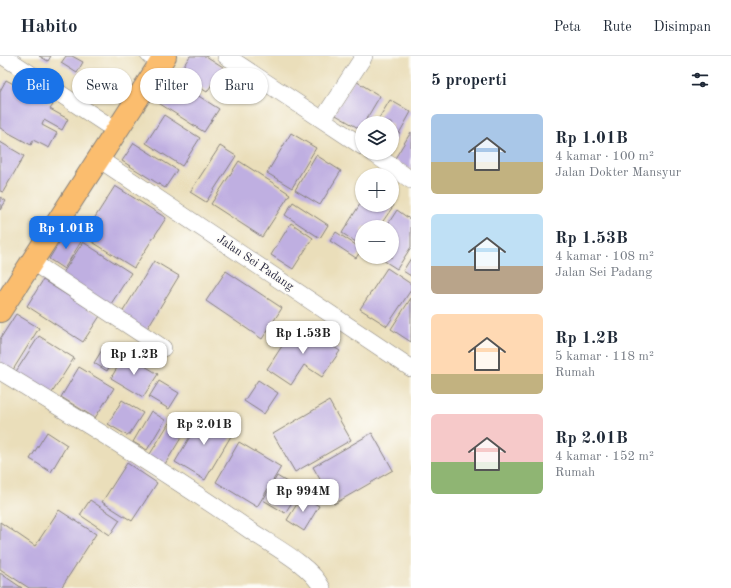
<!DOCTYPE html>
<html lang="id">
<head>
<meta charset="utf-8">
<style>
	:root { --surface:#fff; --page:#f6f6f7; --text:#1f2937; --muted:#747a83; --line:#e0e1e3; --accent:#1a73e8 }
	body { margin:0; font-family:"Old Standard TT",serif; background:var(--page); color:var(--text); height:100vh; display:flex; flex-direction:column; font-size:15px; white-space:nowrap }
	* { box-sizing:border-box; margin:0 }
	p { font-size:13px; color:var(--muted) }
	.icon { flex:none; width:22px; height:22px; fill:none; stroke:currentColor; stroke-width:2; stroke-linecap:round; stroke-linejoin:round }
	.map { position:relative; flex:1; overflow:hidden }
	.drawer { display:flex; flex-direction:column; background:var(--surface); width:320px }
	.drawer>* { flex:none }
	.hud { position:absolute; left:12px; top:12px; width:339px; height:36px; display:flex; gap:8px }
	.controls { position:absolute; left:355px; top:60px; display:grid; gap:8px }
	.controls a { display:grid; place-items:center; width:44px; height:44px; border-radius:50%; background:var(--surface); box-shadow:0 1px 3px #0004; font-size:20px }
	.price { position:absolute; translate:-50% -34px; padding:0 9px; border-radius:8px; background:#fff; color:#222; font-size:13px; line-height:26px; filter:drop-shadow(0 1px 2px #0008) }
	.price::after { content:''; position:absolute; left:50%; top:24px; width:12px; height:9px; margin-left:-6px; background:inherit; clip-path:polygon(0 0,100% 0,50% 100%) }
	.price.current { background:var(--accent); color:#fff }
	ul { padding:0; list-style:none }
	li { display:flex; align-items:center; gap:12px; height:100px; padding:0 20px }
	li span { display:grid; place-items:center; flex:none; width:112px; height:80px; border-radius:6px; color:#555 }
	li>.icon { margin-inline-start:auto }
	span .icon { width:48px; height:48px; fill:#fffc; stroke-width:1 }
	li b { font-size:17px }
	h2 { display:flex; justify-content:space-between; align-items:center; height:48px; padding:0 20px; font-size:17px }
	.tag { padding:0 14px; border-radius:18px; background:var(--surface); box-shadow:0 1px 3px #0004; font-size:14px; line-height:36px }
	.tag.current { background:var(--accent); color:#fff }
	header { display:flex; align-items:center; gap:24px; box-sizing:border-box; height:56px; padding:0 20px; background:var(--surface); border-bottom:1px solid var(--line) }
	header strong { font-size:19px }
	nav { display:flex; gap:22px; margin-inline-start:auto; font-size:14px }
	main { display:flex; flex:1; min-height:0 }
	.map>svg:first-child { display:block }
	.building { fill:#bfafe1 }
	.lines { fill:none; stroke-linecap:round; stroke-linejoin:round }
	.service-casing { stroke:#86807a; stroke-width:10 }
	.minor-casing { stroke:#86807a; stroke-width:18 }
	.primary-casing { stroke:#86807a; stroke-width:24 }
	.service { stroke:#fff; stroke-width:9 }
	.minor { stroke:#fff; stroke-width:17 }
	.primary { stroke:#fbbd6e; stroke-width:22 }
	.labels { text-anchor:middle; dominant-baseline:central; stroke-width:3; stroke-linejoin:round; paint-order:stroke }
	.street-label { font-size:12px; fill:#22223b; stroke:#fdfcf7 }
</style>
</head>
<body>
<header>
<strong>Habito</strong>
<nav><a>Peta</a><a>Rute</a><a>Disimpan</a></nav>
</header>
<main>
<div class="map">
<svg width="411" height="532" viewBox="0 0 411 532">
	<rect width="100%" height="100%" fill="#fdfcf7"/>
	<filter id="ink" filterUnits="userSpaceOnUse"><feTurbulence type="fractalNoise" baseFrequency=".025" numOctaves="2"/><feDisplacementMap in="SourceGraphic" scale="8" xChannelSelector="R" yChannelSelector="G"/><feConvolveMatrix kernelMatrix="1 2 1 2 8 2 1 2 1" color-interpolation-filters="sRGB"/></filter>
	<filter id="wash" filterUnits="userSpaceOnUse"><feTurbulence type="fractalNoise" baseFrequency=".012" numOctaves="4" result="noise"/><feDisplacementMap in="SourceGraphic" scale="16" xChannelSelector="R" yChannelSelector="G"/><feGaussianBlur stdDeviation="0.9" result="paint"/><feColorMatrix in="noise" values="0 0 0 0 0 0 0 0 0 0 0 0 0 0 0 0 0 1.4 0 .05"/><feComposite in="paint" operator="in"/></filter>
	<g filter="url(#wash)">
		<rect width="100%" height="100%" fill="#eadeba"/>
		<g id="blocks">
			<g class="building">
				<path d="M39,0H51L48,5Z"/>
				<path d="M66,0H72L83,6L77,17L61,7Z"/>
				<path d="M190,0H206L223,11L207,36L178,18Z"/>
				<path d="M172,23L219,53L204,76L157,46Z"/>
				<path d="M6,24L53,49L50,53L68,63L62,74L44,64L42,69L57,77L49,92L33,84L31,89L0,72V35Z"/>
				<path d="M354,24L380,40L364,67H362L360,73L334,58Z"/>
				<path d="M390,44L411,56L392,90V67H376Z"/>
				<path d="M164,59L200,82L182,110L146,87Z"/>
				<path d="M411,76V114L394,104Z"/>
				<path d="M291,77L316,92L292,132L267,117Z"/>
				<path d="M0,86L24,100L3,136L0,135Z"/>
				<path d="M134,87L177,114L165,132L122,105Z"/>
				<path d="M220,90L236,100L206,146L190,136Z"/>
				<path d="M316,99L341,115L320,149L295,134Z"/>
				<path d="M239,105L290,138L262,181L211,148Z"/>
				<path d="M115,130L166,162L134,212L83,180Z"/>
				<path d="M0,141L6,145L0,154Z"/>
				<path d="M362,145V149H394L379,171H362V190L342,177Z"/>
				<path d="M293,146L328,169L320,182L285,159Z"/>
				<path d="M397,154L411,164V191L397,213L378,201H392V171H386Z"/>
				<path d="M291,167L313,182L293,213L271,199Z"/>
				<path d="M67,174L82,184L64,213L49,203Z"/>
				<path d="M336,176L362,193L356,202L330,185Z"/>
				<path d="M83,186L131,217L109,251L61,220Z"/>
				<path d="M411,202V220L403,215Z"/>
				<path d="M154,205L179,220L145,276L120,260Z"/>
				<path d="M387,212L411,228V234L387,270L360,253Z"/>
				<path d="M226,215L282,252L262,283L206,245Z"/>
				<path d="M43,224L100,260L83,286L27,250Z"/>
				<path d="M411,242V286L391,273Z"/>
				<path d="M16,258L39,272L11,317L0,310V283Z"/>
				<path d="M297,267L340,295L322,321L304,309L291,329L267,313Z"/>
				<path d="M39,280L74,302L50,340L15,317Z"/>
				<path d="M105,289L117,297L107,315L94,307Z"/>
				<path d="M125,298L158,318L143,341L111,322Z"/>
				<path d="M79,311L114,332L95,362L61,341Z"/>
				<path d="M258,324L278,337L264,358L244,345Z"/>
				<path d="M159,325L179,337L169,353L149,341Z"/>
				<path d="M122,344L143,357L128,380L108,368Z"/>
				<path d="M329,345L351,384L295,416L273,378Z"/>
				<path d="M151,355L165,364L147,394L133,386Z"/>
				<path d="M204,357L234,375L205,424L175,406Z"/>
				<path d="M169,367L184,377L162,413L147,403Z"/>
				<path d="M47,376L67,389L51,416L30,403Z"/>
				<path d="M372,377L393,414L334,448L313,411Z"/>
				<path d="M239,386L281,411L257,451L216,426Z"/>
				<path d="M127,407L157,427L132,465L102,446Z"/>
				<path d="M277,420L300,434L285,457L263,444Z"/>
				<path d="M302,440L319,450L304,475L287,464Z"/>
				<path d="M90,444L120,464L110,479L80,459Z"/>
				<path d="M59,454L96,478L61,532H29L0,513V466L35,490Z"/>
				<path d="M0,517L22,532H0Z"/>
			</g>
		</g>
	</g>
	<g filter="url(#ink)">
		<use href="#blocks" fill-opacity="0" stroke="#86807a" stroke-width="1"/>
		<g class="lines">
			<defs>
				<path id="service" d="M145,0L148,3"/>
				<g id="minor">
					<path d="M3,0L106,68"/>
					<path d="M226,0L362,90"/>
					<path d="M323,63L364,0"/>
					<path d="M373,97L411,124"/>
					<path d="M99,103L411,312"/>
					<path d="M31,205L163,292"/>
					<path d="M0,315C86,367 172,420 254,477C275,491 311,510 322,532"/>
				</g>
				<path id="primary" d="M0,255L165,0"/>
			</defs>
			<use href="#service" class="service-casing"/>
			<use href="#minor" class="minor-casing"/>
			<use href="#primary" class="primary-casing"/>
			<use href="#service" class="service"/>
			<use href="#minor" class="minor"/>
			<use href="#primary" class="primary"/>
		</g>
	</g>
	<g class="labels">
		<g class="street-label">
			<text transform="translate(255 207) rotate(34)">Jalan Sei Padang</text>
		</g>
	</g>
</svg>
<div class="controls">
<a><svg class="icon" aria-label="layers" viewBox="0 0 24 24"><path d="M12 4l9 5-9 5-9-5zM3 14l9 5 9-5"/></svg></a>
<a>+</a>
<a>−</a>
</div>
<b class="price current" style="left:66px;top:194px">Rp 1.01B</b>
<b class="price" style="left:303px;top:299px">Rp 1.53B</b>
<b class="price" style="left:134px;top:320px">Rp 1.2B</b>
<b class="price" style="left:204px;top:390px">Rp 2.01B</b>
<b class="price" style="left:303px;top:457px">Rp 994M</b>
<div class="hud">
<a class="tag current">Beli</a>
<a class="tag">Sewa</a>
<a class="tag">Filter</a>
<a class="tag">Baru</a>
</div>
</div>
<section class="drawer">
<h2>5 properti<svg class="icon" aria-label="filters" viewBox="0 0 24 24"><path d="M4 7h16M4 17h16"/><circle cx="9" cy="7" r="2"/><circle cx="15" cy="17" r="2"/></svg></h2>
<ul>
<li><span style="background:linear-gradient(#a9c7e8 60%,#c2b280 0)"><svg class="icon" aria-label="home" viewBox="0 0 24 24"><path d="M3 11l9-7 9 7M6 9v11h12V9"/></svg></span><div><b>Rp 1.01B</b><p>4 kamar · 100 m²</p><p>Jalan Dokter Mansyur</p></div></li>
<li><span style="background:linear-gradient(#bfe0f5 65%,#b9a48a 0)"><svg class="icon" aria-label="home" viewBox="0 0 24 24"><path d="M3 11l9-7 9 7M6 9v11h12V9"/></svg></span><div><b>Rp 1.53B</b><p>4 kamar · 108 m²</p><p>Jalan Sei Padang</p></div></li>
<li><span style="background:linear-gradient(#ffd9b3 75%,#c2b280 0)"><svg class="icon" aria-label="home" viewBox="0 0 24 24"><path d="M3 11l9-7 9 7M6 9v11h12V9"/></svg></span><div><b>Rp 1.2B</b><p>5 kamar · 118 m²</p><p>Rumah</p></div></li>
<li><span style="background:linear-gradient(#f6c9c9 60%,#8fb573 0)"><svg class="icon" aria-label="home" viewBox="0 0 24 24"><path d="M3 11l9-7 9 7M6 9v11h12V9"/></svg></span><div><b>Rp 2.01B</b><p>4 kamar · 152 m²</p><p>Rumah</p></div></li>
</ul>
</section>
</main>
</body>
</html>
